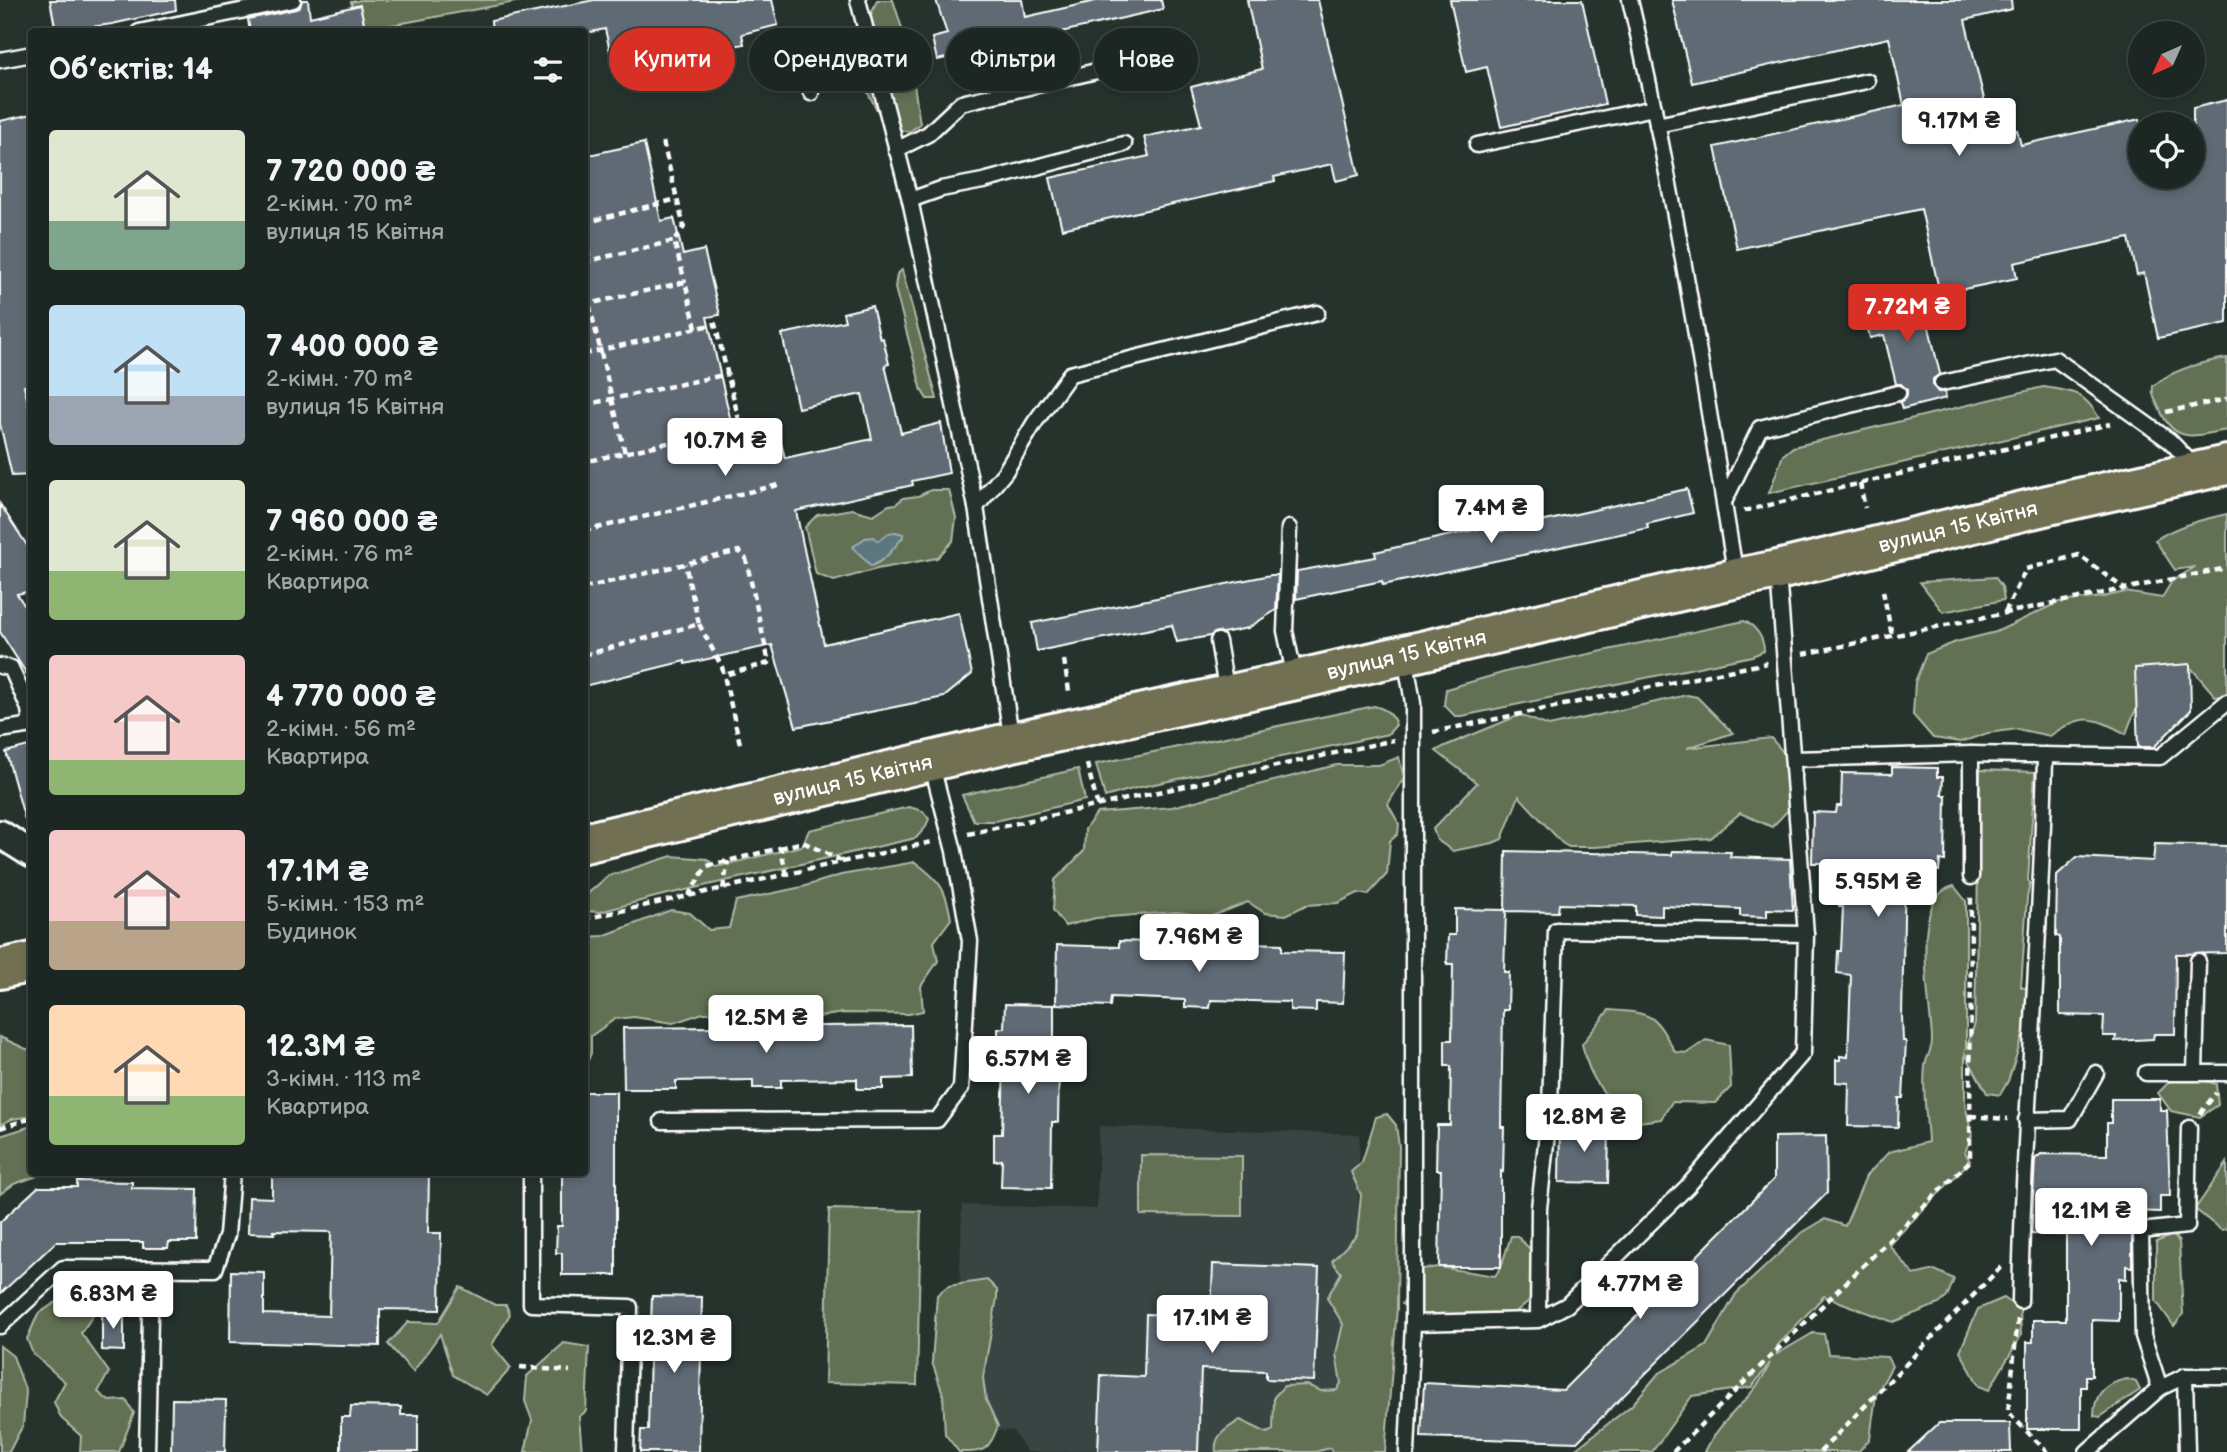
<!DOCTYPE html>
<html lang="uk">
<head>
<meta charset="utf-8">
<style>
	:root { --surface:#1c2622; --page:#29322f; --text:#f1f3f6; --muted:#a0a5a5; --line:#3a4340; --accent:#d93025 }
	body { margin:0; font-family:"Balsamiq Sans",sans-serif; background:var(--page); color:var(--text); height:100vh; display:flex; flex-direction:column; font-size:26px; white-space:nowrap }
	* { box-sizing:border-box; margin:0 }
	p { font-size:23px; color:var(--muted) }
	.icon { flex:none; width:38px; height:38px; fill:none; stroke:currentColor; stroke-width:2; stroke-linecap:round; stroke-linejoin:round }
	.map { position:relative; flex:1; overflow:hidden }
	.side { position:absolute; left:28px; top:28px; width:560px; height:1148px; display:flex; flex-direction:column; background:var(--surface); border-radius:7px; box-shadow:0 4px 10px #0003,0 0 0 2px var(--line) }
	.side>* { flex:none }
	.top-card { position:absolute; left:609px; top:28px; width:665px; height:63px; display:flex; gap:14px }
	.needle { width:46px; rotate:225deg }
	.fabs { position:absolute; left:2128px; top:21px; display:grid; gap:14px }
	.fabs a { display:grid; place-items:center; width:77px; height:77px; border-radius:50%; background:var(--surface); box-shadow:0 4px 10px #0003,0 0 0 2px var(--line); font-size:35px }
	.price { position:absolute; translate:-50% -60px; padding:0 16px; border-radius:7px; background:#fff; color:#222; font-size:23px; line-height:46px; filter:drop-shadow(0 2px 4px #0008) }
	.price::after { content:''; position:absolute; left:50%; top:42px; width:21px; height:16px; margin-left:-10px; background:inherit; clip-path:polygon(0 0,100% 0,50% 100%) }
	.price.selected { background:var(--accent); color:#fff }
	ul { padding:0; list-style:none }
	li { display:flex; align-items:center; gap:21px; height:175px; padding:0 21px }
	li span { display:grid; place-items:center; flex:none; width:196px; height:140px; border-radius:7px; color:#555 }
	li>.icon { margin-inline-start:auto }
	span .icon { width:84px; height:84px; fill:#fffc; stroke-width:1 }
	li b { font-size:30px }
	h2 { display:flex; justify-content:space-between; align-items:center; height:84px; padding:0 21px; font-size:30px }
	.tag { padding:0 24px; border-radius:32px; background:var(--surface); box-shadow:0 4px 10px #0003,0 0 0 2px var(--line); font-size:24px; line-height:63px }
	.tag.selected { background:var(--accent); color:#fff }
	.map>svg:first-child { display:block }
	.built { fill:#374442 }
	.green { fill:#627152; stroke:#b0b8a8; stroke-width:2 }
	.water { fill:#5b777f; stroke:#9dadb2; stroke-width:2 }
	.building { fill:#5f6a74; stroke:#fff; stroke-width:2 }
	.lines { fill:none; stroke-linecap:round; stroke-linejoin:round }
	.service-casing { stroke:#fff; stroke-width:19 }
	.minor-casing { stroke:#fff; stroke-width:32 }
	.trunk-casing { stroke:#fff; stroke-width:44 }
	.path { stroke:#fff; stroke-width:4.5; stroke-dasharray:7 5; stroke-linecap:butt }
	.service { stroke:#26332d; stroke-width:14 }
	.minor { stroke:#26332d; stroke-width:26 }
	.trunk { stroke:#716f52; stroke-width:38 }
	.labels { text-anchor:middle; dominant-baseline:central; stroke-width:7; stroke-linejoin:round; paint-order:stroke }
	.street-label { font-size:21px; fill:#fff; stroke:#26332d }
</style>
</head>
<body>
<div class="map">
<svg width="2227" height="1452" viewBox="0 0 2227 1452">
	<rect width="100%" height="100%" fill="#26332d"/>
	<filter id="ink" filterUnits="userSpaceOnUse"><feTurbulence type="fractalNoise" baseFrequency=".0143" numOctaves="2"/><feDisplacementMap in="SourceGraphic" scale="14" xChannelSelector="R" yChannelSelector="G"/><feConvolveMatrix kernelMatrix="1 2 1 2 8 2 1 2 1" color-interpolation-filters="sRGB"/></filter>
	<g filter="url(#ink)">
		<path class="built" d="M1099,1126L1360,1134L1351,1452H1027L1013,1431L956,1428L962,1205L1097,1209Z"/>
		<g class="green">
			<path d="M361,0H526L360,31L351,2Z"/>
			<path d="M877,0H893L909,51L920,124L909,132L887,127C878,112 858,79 857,62C856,46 871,15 877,0Z"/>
			<path d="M902,270L937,399H927L922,391L895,288L897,274Z"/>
			<path d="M2227,358V430C2197,435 2176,445 2161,412C2157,403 2151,395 2153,386C2172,370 2202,362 2227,358Z"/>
			<path d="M2043,387C2071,391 2084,391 2099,418L1769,493L1783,455L1793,447Z"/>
			<path d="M931,490H949L956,518L953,541L937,558L877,569L834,581L816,574L805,527L817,515L852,509L873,515L889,505L896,504L903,498L918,496Z"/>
			<path d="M2227,514V695L2216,697L2192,669L2168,665C2148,685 2135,707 2126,734C2093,716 2082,713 2050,736L2017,729L1988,733L1961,742L1933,738L1913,715L1915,682L1926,654L1956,642L1996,632L2059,602L2103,597L2125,592L2162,598L2172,581L2195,567L2175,570L2155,540C2178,525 2201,520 2227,514Z"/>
			<path d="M1995,577L2002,587L2004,600L1943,612L1920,582Z"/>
			<path d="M1744,621C1756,626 1764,638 1764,651L1752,656L1462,716H1455L1444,705L1446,689L1509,671Z"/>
			<path d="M1687,695L1697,697L1733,733L1687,748L1771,738L1803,775L1794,804L1772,827L1740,813L1711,838L1595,847H1569L1562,843L1519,796L1502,839L1493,843L1453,851L1437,840L1433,829L1477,783L1436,751L1445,746L1520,715L1549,726Z"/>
			<path d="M1374,706C1386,709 1392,713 1396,725L1388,734L1136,788L1105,797L1096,764Z"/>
			<path d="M1399,757L1404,778L1388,804L1399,824L1398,834L1390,841L1387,874L1368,895L1358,893L1338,903L1306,905L1286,915L1265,913L1248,902L1210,917L1177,912L1096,918L1065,926L1053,910L1055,880L1084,851L1085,829L1097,813L1172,807L1336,765H1379Z"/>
			<path d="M1078,769L1085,800L995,821H974L962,795Z"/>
			<path d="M1980,770L2035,772L2028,880L2030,883L2027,898L2021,987L2029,989L2034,1001L2008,1081L2000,1095L1987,1093L1965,1054V1104L1972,1135L1965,1152L1970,1161L1889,1245L1914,1275L1935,1270L1954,1279L1947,1297L1939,1304L1893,1322L1824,1296L1777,1346V1354L1813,1333L1824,1334L1828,1354L1887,1357L1892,1366L1876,1395L1870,1439L1858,1452H1705C1720,1417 1756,1398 1770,1363L1752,1387L1692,1396L1652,1452H1572L1632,1405L1658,1374L1706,1346L1736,1294L1800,1234L1825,1219L1845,1226L1866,1176L1889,1152L1928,1142C1927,1118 1922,1091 1925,1066C1926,1058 1932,1050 1932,1041C1932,1007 1907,896 1954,886L1966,901V1049L1975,1023Z"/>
			<path d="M909,807L923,811L929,819L925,828L916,838L655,897L600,912L585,911V896L608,876L672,856L707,859L716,867L802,846L809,830Z"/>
			<path d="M915,862C940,881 946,888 951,919L934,942L938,961L921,986L923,1011L909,1014L843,1013L806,1019L759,1013H703L673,1023L634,1017L615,1019L591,1036V1053L585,1068V937L603,936L671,910L690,913L709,930L729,928L736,901L802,887L841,875Z"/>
			<path d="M1609,1010C1654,1013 1654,1014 1675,1052L1687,1053L1706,1040L1729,1045L1731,1087L1715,1103L1672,1102L1661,1119L1639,1122C1607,1100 1590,1083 1582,1044Z"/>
			<path d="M0,1037L26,1049H31L32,1116L12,1119L0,1125Z"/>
			<path d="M2173,1078H2196L2216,1084L2218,1105L2200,1117L2171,1111L2158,1093Z"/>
			<path d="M1387,1114L1396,1125L1399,1146L1397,1308L1385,1452H1332L1330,1448L1315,1452H1216C1213,1435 1228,1428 1240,1420L1267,1433L1273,1430L1274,1397L1284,1386L1307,1385L1321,1391L1337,1390L1341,1383L1336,1354L1343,1324L1327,1298L1341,1273L1332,1261L1357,1235L1361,1195L1351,1172L1362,1162L1376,1117Z"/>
			<path d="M31,1126L32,1172L46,1173L14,1184L0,1194V1136Z"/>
			<path d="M1141,1155L1242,1156V1216L1141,1215Z"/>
			<path d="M2227,1163V1229L2221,1230L2195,1209Z"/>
			<path d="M829,1209L921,1211L917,1385L825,1383Z"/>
			<path d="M2173,1235L2179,1242L2183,1314L2174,1326L2156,1301V1242Z"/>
			<path d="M1511,1236H1517L1531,1250L1533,1277L1531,1299L1511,1316L1420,1319L1402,1304L1422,1269L1439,1267L1495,1276L1501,1267Z"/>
			<path d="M987,1280L997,1290V1298L983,1378L986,1400L998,1426C988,1451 986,1452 959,1452L945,1434L943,1394L932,1362L937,1295L948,1286Z"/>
			<path d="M460,1287L495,1305H506L510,1314L492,1345L511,1368L487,1395L453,1375L440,1334L413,1372L388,1344L408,1322L438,1323Z"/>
			<path d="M73,1291L90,1293L99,1307L81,1333L109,1372L98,1392L109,1401L126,1400L134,1413L119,1452H80L81,1436L61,1418L54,1402L65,1382L33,1354L27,1339L38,1314Z"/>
			<path d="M2004,1298L2020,1309L2021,1336L1989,1390L1979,1386L1960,1351L1978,1309Z"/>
			<path d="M564,1343L589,1347L586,1411L579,1417L582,1452H525L532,1420L525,1401L527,1376Z"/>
			<path d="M0,1346L13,1356L26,1392L23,1425L9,1452H0Z"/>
			<path d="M2127,1379L2136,1382L2140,1390L2100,1417L2094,1416C2094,1394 2105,1383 2127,1379Z"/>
		</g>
		<path class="water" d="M896,532L903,534V537C894,548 885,561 871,566L853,547L865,538L874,537L878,541L889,533Z"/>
		<g class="building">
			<path d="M50,0H175L176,10L112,24L56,32Z"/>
			<path d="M302,0H308L310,17L360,5L366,32H250L248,19L296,9L300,7Z"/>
			<path d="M594,0H772L778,25L742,34L744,44L724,48L727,61L702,66L700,54L615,73L605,29L591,32H492L491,21Z"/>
			<path d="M936,0H1022L1025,17L1100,0H1161L1163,9L937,60L932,38L947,34Z"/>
			<path d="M1247,0H1318L1359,175L1336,181L1332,164L1274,177L1275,181L1062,229L1050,178L1149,156L1144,137L1201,125L1191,87L1262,69Z"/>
			<path d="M1450,0H1582L1605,104L1501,127L1487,67L1466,72Z"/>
			<path d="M1672,0H2011L2012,9L1965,20L1989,120L2001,118L2005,132L2017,130L2021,145L2140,119V177H2193V108L2227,100V323L2158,338L2144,273L2137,275L2129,238L2014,263L2017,278L1940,294L1921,209L1737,249L1715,147L1904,105L1889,38L1692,83Z"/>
			<path d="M32,114V385L24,386L32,419V475L12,476L0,424V121Z"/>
			<path d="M644,143L661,221L674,218L683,255L704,250L720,315L707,317L737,448L780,439L785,458L872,439L862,394L798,408L782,334L845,321L843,313L872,306L880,339L883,338L889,364L885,365L901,433L941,423L949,473L912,481L913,485L796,511L824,644L959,613L972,674L944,697L796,727L772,645L685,664V661L584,686V256L590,255L584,231V156Z"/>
			<path d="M1920,289L1940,374L1933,379V386L1938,392H1945L1946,398L1902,409L1900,402L1907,396V390L1901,384H1896L1884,335L1870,338L1862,302Z"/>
			<path d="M1687,489L1693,513L1647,524L1648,528L1383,585L1382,581L1296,599L1297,571L1376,557L1375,552L1500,524L1501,531Z"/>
			<path d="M0,504L32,553V591L17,594L32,617V682L0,632Z"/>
			<path d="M1271,575H1278L1276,610L1248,628L1223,633L1216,632L1210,636L1177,642L1172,625L1037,651L1032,623Z"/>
			<path d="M2190,664L2191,710L2154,747H2138L2135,668Z"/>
			<path d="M32,745V819L25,820L6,752Z"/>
			<path d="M1892,767L1937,768V777H1943L1942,795H1946L1945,861L1940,860L1939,871L1905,870L1902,1016L1903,1041H1906L1903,1098H1899L1898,1127L1848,1126L1849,1083L1836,1082V1060H1840V1056L1848,1057L1851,975L1837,973L1838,951H1841L1843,907H1839L1841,863H1812L1813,812L1836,813L1837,806H1841L1842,773L1892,774Z"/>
			<path d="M2155,844L2227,846V953L2176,954L2175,1034H2154L2153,1039L2115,1041L2116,1036H2103L2104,1016L2060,1015V937L2056,936L2057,875L2077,857L2153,861Z"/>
			<path d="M1506,851L1672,855V851L1731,852L1730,857L1790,859L1793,910L1767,909V917L1740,916V909L1662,906V916L1636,915V906L1559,904L1558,912L1506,911L1504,972H1509L1508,1010H1503L1502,1065L1501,1127H1504L1503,1172L1501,1171V1267H1439L1441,1170H1436L1437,1125H1450L1451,1066H1445V1040H1452L1453,964H1447L1448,935H1455V909L1505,910Z"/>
			<path d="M1119,941L1178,943V948L1223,949V942L1282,944V951L1345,952L1343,1003L1316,1002V1011L1290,1010V1002L1211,1000L1210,1008L1185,1007V1000L1111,997L1110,1006L1056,1004L1057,945L1119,947Z"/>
			<path d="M1005,1004L1054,1005V1066H1059L1058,1122H1052L1051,1188L1001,1187L1002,1160L994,1161V1134H1002L1004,1057H998V1029L1004,1028Z"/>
			<path d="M911,1025L912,1078L883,1079V1089H857V1079L781,1080V1088H753V1080L676,1081V1089H624L623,1028Z"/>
			<path d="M584,1092H616V1275H562V1253H556L557,1226H562V1172H584Z"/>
			<path d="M2111,1099H2160V1110H2167L2170,1196H2160V1212L2132,1211V1267L2126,1266V1279L2119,1278V1321L2092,1320V1376H2086V1387H2081V1429H2027V1342H2033V1320H2066V1235L2031,1234L2035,1159L2041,1154L2107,1155V1123H2111Z"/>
			<path d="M1560,1126L1609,1127L1608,1183L1559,1182Z"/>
			<path d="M1826,1136L1827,1193L1577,1442L1421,1437L1424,1383L1563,1390L1774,1179V1137Z"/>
			<path d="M272,1172H429L428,1233H441L440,1310L380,1309V1346L230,1342L231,1271L264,1272V1314L329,1316L331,1232L273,1231L274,1234L248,1233L249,1197L272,1198Z"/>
			<path d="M77,1181L132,1182V1188L197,1189L196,1242H169L168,1248H143V1242H56L0,1294V1222L38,1187H77Z"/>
			<path d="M1213,1264L1319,1268L1314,1381L1266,1379V1371L1201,1369L1198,1452H1098L1101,1375L1144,1377L1146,1314L1211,1316Z"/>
			<path d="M652,1296L702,1297L699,1452H640L641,1430H648L650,1350H644L645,1325H651Z"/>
			<path d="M102,1311H124V1351L102,1350Z"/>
			<path d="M172,1399L226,1400L225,1452H171Z"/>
			<path d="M351,1406L401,1407V1415H418V1452H341V1417H350Z"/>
			<path d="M1939,1423H2010L2011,1452H1908Z"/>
		</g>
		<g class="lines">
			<defs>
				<g id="service">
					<path d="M858,0L910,200L976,507L1012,742"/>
					<path d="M1630,0C1675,190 1704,384 1736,577"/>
					<path d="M139,32L293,0"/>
					<path d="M0,60L32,54"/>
					<path d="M811,93L804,68L869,50"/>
					<path d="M1657,125L1867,81"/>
					<path d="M1477,145L1654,108"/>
					<path d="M896,150L928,134L961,103L1105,69"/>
					<path d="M910,200L941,189L983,181L1124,144"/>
					<path d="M1942,383L2055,359L2170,441L2195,467"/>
					<path d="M1724,502L1760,428L1898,393"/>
					<path d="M976,507L1005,472L1035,422L1070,374L1317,313"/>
					<path d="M1289,528L1285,631L1295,678"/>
					<path d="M1778,573L1806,934"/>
					<path d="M1218,641L1227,694"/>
					<path d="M1405,656L1413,703V1323L1407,1452"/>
					<path d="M0,666L11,668L29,709L31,725"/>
					<path d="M0,730L32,725"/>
					<path d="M1971,754V877"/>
					<path d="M1793,759L1971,754L2160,757L2227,702"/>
					<path d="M2195,1072L2198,961"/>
					<path d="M2146,1073H2227"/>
					<path d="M2026,1120L2070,1119L2096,1073"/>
					<path d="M662,1121L937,1120L961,1088L970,941L954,851L931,762"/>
					<path d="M531,1172V1304L630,1307L626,1452"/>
					<path d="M2020,1301C2023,1119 2042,937 2045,755"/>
					<path d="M1413,1323L1538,1320L1567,1305L1687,1187L1803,1053L1806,934L1556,930L1550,1106L1539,1208L1538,1320"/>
					<path d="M0,1326L63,1268L215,1269L227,1235L232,1172"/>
					<path d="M2160,1388L2143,1336L2141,1231L2187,1226L2189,1128"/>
					<path d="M147,1452L151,1270"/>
					<path d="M2087,1452L2160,1388L2185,1376"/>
					<path d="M2187,1452L2185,1376H2227"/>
				</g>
				<path id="minor" d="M0,834L32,854"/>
				<g id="trunk">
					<path id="s1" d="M584,843L1012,742L1296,680L1737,578L1778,570L2048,505L2227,465"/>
					<path d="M0,969L32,962"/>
				</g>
			</defs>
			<use href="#service" class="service-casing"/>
			<use href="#minor" class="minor-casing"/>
			<use href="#trunk" class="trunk-casing"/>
			<g class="path">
				<path d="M663,142L684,227L674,241"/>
				<path d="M584,223L677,199"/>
				<path d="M584,250L587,261"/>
				<path d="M584,262L674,241L685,282"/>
				<path d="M584,282L625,453"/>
				<path d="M584,305L685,282L696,328"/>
				<path d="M584,354L715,324L739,420L738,427L584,462"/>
				<path d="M584,405L728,374"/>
				<path d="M2166,412L2227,399"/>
				<path d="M1860,483L1865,508"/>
				<path d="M1744,511L2110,424"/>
				<path d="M584,531L778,485"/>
				<path d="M584,588L739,551L746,559L769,663L724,675"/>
				<path d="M1883,591L1892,636"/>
				<path d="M2005,612L2026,569L2079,555L2123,588"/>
				<path d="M699,624L722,667L741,748"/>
				<path d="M1803,654L2227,568"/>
				<path d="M584,655L699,624L685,564"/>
				<path d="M1064,660L1069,691"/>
				<path d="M1433,732L1767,663"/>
				<path d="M1087,764L1098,807"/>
				<path d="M968,834L1394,740"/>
				<path d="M780,848L803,842L844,862"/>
				<path d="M723,889L728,861"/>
				<path d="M688,896L707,866L780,848L787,875"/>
				<path d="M584,919L932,842"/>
				<path d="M2200,1114L2216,1093"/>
				<path d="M1970,1116L2008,1119"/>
				<path d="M0,1128L32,1118"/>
				<path d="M2018,1319L2008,1412L2047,1452"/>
				<path d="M520,1367L570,1371"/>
				<path d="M1673,1452L1970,1161L1971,895"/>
				<path d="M1820,1452L2001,1267"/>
			</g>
			<use href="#service" class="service"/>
			<use href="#minor" class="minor"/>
			<use href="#trunk" class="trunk"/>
		</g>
	</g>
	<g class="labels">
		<g class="street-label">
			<text stroke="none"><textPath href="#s1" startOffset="1410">вулиця 15 Квітня</textPath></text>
			<text stroke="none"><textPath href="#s1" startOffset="844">вулиця 15 Квітня</textPath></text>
			<text stroke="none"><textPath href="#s1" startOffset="276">вулиця 15 Квітня</textPath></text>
		</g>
	</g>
</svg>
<div class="fabs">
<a><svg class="needle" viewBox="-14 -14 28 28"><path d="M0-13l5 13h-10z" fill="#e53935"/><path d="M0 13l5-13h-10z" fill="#a0a5a5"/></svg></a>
<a><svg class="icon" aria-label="locate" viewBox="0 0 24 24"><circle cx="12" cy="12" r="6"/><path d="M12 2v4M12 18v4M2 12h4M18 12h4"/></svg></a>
</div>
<b class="price" style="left:1959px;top:158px">9.17M ₴</b>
<b class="price selected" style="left:1907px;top:344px">7.72M ₴</b>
<b class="price" style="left:725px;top:478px">10.7M ₴</b>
<b class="price" style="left:1491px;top:545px">7.4M ₴</b>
<b class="price" style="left:1878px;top:919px">5.95M ₴</b>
<b class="price" style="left:1199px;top:974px">7.96M ₴</b>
<b class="price" style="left:766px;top:1055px">12.5M ₴</b>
<b class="price" style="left:1028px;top:1096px">6.57M ₴</b>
<b class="price" style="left:1584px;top:1154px">12.8M ₴</b>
<b class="price" style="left:2091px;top:1248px">12.1M ₴</b>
<b class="price" style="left:1640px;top:1321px">4.77M ₴</b>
<b class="price" style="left:113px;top:1331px">6.83M ₴</b>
<b class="price" style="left:1212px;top:1355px">17.1M ₴</b>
<b class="price" style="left:674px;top:1375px">12.3M ₴</b>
<div class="top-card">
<a class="tag selected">Купити</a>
<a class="tag">Орендувати</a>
<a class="tag">Фільтри</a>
<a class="tag">Нове</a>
</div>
<section class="side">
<h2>Об’єктів: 14<svg class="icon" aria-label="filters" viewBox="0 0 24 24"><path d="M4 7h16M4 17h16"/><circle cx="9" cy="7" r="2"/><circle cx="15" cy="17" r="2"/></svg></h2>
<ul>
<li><span style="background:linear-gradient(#dfe7d0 65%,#7fa58c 0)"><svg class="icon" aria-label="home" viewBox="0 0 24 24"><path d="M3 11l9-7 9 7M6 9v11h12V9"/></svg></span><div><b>7 720 000 ₴</b><p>2-кімн. · 70 m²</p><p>вулиця 15 Квітня</p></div></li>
<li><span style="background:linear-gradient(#bfe0f5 65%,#9aa5b1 0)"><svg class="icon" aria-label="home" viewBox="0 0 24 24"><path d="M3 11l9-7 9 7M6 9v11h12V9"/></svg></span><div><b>7 400 000 ₴</b><p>2-кімн. · 70 m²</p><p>вулиця 15 Квітня</p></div></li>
<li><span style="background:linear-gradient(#dfe7d0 65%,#8fb573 0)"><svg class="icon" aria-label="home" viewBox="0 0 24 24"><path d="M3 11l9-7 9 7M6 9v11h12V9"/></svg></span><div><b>7 960 000 ₴</b><p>2-кімн. · 76 m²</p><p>Квартира</p></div></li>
<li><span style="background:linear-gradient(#f6c9c9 75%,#8fb573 0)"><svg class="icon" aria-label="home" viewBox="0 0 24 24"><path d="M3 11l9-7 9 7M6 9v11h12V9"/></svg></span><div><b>4 770 000 ₴</b><p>2-кімн. · 56 m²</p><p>Квартира</p></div></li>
<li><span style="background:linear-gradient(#f6c9c9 65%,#b9a48a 0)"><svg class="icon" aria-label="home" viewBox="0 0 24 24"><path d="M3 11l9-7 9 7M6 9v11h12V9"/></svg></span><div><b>17.1M ₴</b><p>5-кімн. · 153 m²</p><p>Будинок</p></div></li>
<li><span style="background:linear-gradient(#ffd9b3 65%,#8fb573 0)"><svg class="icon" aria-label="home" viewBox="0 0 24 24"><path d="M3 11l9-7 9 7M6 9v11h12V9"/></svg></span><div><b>12.3M ₴</b><p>3-кімн. · 113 m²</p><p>Квартира</p></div></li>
</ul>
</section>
</div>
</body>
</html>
